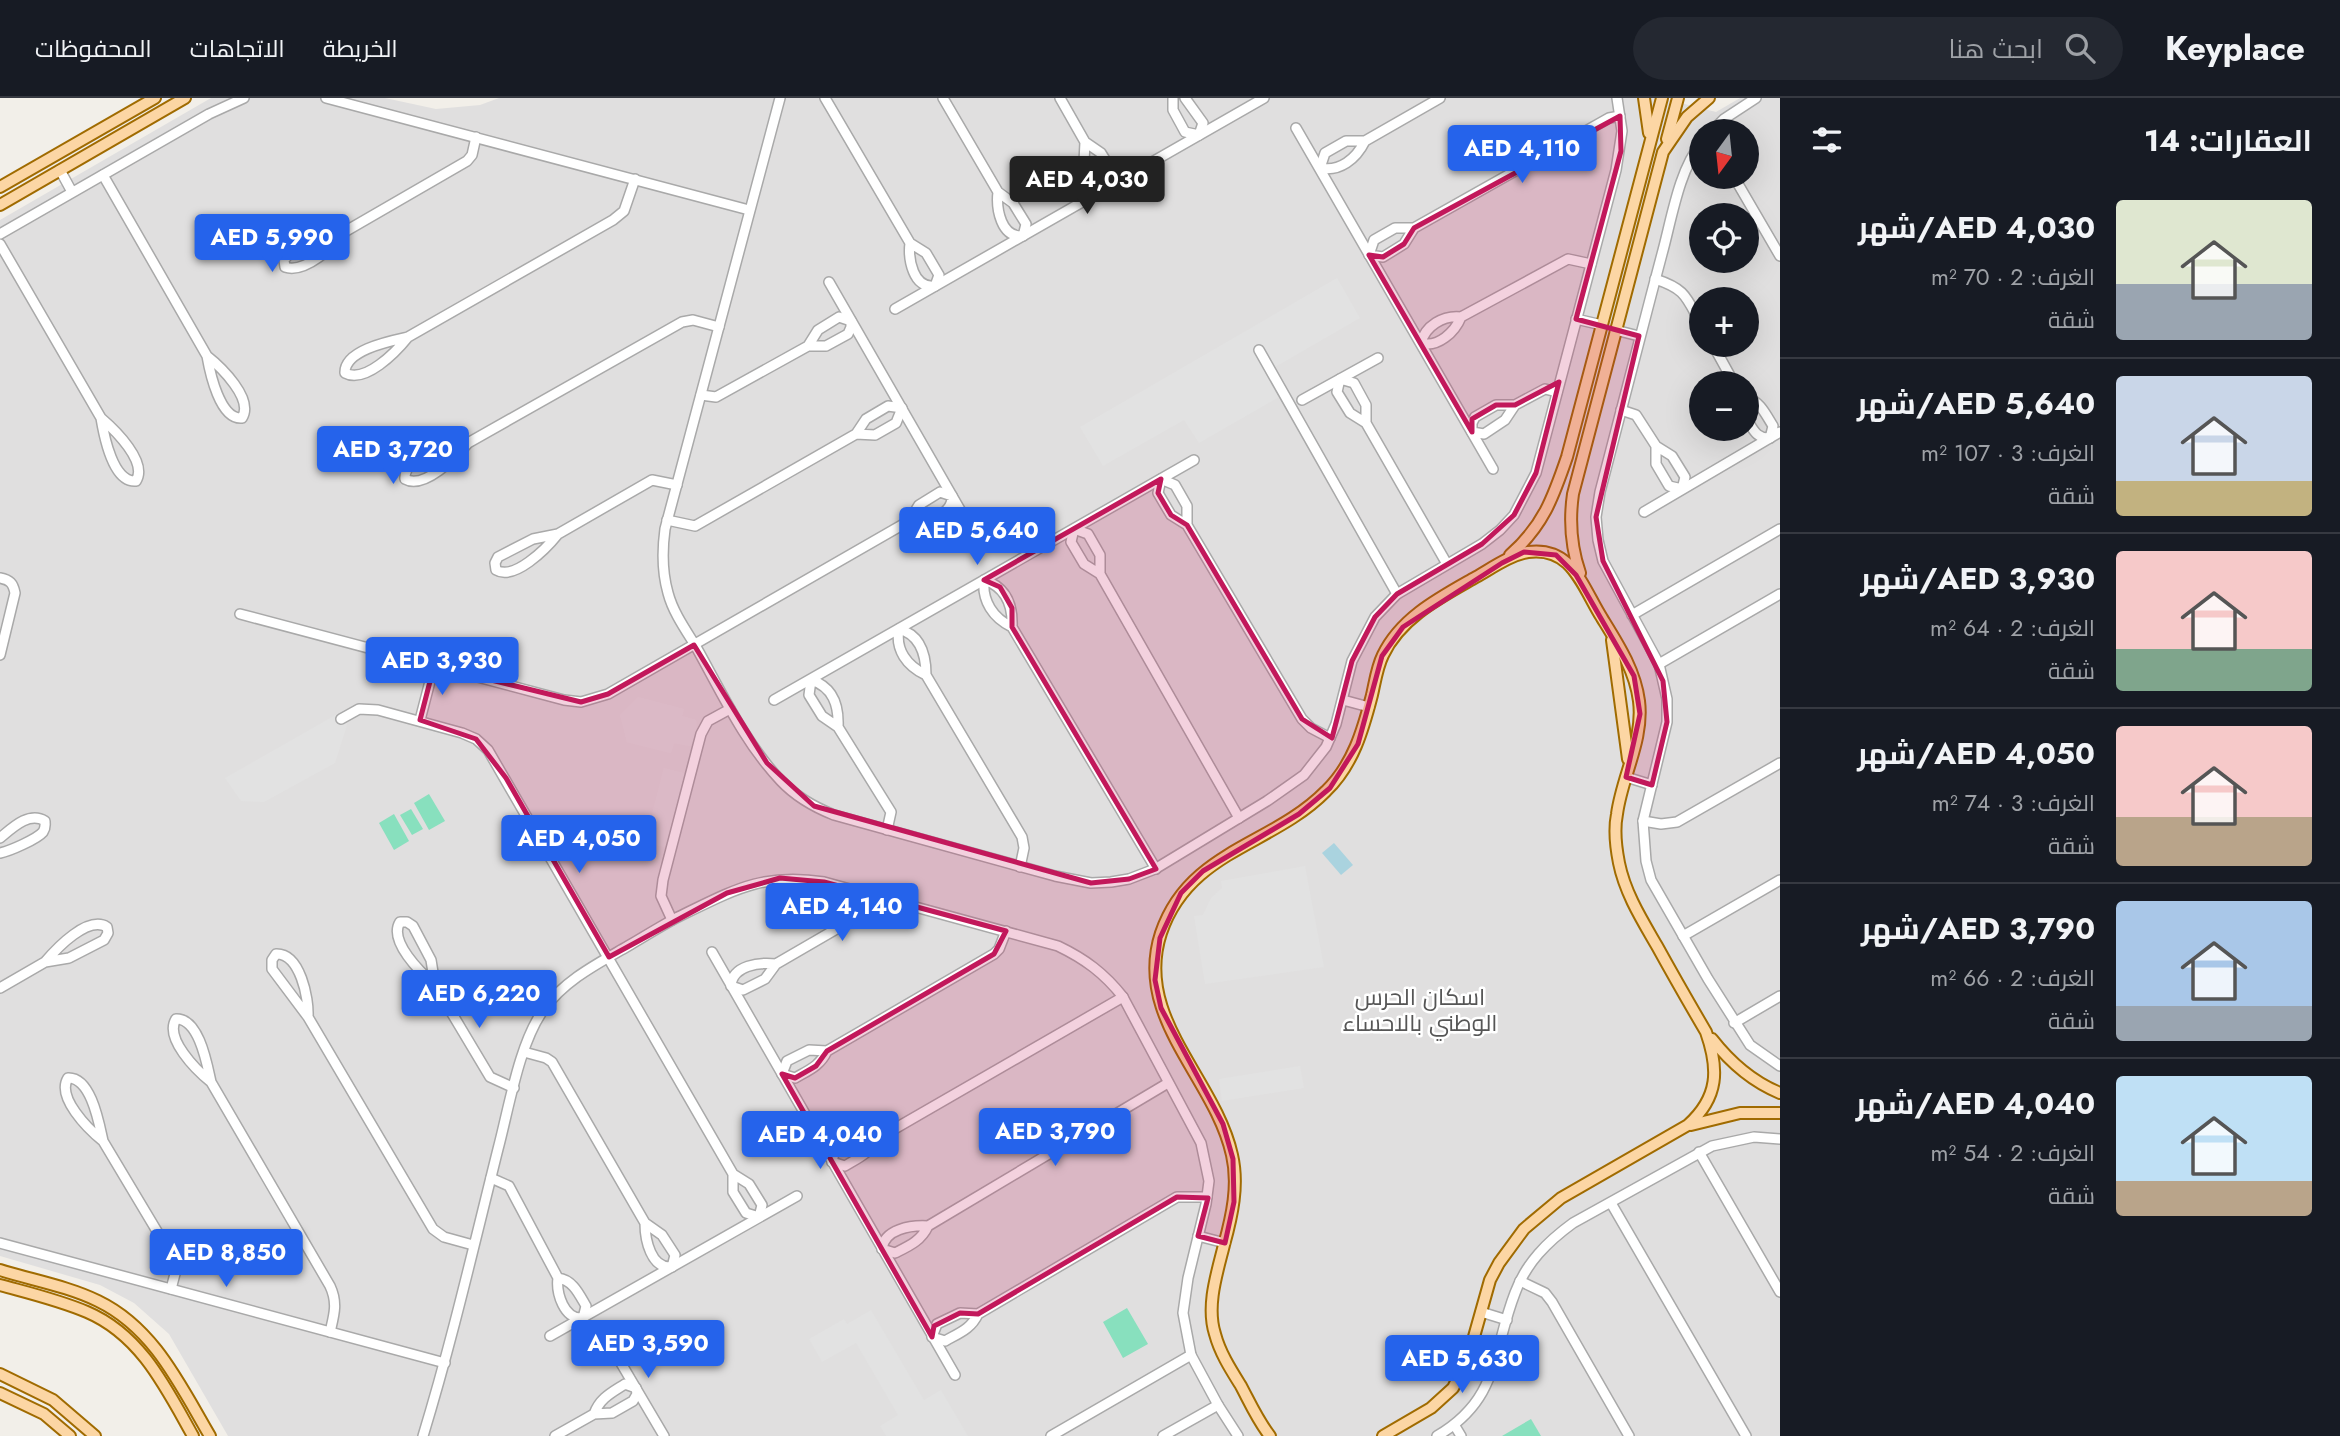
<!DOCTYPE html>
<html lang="ar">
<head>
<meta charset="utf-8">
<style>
	:root { --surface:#171b24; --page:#242831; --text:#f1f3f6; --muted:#9ea1a6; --line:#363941; --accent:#2563eb }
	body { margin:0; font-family:Jost,Cairo,sans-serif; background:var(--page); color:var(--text); direction:rtl; height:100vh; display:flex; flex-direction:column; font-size:26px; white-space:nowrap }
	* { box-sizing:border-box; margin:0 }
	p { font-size:23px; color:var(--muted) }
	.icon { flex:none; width:38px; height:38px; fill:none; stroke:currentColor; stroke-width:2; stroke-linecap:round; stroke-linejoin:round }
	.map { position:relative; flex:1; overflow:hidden; direction:ltr }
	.drawer { display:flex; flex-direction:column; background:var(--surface); width:560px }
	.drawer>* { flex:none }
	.needle { width:46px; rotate:195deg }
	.controls { position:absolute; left:1689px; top:21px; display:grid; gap:14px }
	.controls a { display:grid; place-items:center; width:70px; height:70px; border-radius:50%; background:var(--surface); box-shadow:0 7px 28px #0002; font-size:35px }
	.price { position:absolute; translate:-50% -60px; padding:0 16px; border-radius:7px; background:var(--accent); color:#fff; font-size:23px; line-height:46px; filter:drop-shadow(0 2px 4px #0008) }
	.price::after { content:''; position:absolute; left:50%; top:42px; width:21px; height:16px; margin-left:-10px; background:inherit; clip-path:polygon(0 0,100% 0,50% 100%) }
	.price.active { background:#222; color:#fff }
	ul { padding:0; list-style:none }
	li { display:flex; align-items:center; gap:21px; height:175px; padding:0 28px }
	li+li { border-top:2px solid var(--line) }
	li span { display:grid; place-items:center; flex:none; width:196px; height:140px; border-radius:7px; color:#555 }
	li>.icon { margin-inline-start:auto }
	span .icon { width:84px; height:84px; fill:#fffc; stroke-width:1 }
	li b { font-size:30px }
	h2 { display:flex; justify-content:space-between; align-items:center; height:84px; padding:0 28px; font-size:30px }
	header { display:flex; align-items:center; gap:42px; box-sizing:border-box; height:98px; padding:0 35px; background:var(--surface); border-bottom:2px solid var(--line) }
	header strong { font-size:33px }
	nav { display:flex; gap:38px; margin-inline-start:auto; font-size:24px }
	.search { width:490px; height:63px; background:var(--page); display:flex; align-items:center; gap:18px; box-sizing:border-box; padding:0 24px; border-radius:38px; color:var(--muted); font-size:26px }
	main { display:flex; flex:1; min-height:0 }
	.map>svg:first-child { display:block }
	.residential { fill:#e0dfdf; fill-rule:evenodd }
	.pitch { fill:#88e0be }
	.parking { fill:#e2e2e2 }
	.water { fill:#aad3df }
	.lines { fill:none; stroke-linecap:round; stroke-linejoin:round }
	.minor-casing { stroke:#a9a9a9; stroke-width:12 }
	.major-casing { stroke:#a06b00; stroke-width:14 }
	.minor { stroke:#fff; stroke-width:9 }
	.major { stroke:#fcd6a4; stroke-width:10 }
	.marked { fill:#c2185b; fill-opacity:0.2; stroke:#c2185b; stroke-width:5; stroke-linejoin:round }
	.labels { text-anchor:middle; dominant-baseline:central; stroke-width:5; stroke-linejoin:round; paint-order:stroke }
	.neighbourhood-label { font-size:23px; fill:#555; stroke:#fff }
</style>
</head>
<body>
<header>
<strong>Keyplace</strong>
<div class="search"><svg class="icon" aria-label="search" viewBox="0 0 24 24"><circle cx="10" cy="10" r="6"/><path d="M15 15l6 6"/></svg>ابحث هنا</div>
<nav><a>الخريطة</a><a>الاتجاهات</a><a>المحفوظات</a></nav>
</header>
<main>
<section class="drawer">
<h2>العقارات: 14<svg class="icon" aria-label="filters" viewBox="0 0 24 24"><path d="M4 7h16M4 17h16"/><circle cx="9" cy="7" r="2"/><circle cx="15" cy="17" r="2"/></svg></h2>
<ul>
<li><span style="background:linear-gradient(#dfe7d0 60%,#9aa5b1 0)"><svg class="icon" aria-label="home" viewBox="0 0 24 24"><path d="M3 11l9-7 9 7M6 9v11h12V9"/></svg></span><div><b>AED 4,030/شهر</b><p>الغرف: 2 · 70 m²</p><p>شقة</p></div></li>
<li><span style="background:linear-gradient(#c9d6e8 75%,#c2b280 0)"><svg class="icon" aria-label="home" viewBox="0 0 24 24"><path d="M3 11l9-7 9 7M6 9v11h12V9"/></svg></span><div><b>AED 5,640/شهر</b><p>الغرف: 3 · 107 m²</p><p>شقة</p></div></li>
<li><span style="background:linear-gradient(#f6c9c9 70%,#7fa58c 0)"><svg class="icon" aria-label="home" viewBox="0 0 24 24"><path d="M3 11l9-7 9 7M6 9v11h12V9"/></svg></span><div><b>AED 3,930/شهر</b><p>الغرف: 2 · 64 m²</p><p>شقة</p></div></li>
<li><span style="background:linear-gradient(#f6c9c9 65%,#b9a48a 0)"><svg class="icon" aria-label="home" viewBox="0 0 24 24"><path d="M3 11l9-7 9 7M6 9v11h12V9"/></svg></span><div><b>AED 4,050/شهر</b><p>الغرف: 3 · 74 m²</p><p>شقة</p></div></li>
<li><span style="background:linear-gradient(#a9c7e8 75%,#9aa5b1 0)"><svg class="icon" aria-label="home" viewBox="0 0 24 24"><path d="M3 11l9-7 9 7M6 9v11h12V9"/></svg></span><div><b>AED 3,790/شهر</b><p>الغرف: 2 · 66 m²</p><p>شقة</p></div></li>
<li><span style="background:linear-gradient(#bfe0f5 75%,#b9a48a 0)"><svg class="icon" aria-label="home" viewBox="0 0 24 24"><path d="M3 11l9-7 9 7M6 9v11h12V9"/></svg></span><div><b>AED 4,040/شهر</b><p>الغرف: 2 · 54 m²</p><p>شقة</p></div></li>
</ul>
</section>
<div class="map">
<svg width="1780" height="1338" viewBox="0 0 1780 1338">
	<rect width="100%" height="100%" fill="#f2efe9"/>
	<path class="residential" d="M211,0H385L436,11L480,7L499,0H1661L1716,14L1740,0H1780V1338H228L169,1236L134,1205L100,1187L0,1158V122ZM1701,33H1746V79H1701ZM1701,117H1746V163H1701ZM1701,201H1746V247H1701ZM1701,285H1746V331H1701Z"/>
	<g class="pitch">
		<path d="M429,696L445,723L429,732L414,705Z"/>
		<path d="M411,711L423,731L412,737L400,717Z"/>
		<path d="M394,716L409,743L394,752L379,725Z"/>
		<path d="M1127,1210L1148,1246L1123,1260L1103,1224Z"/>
		<path d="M1531,1321L1541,1338H1502Z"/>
	</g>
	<g class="parking">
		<path d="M1337,180L1360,220L1265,275L1279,299L1199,345L1184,322L1103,368L1080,329Z"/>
		<path d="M638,599L684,611L682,618L696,622L697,638L690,648L674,645L671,655L627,644L620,617Z"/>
		<path d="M346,611L347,627L335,665L264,704L241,703L225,680Z"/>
		<path d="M664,670L687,676L668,750L645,744Z"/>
		<path d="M1305,768L1324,869L1205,886L1194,818L1203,817L1211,800L1222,790L1221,783Z"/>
		<path d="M1300,968L1304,990L1222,1003L1219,981Z"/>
		<path d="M871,1212L924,1302L941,1292L968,1338H886L880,1328L898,1317L856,1245L822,1264L809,1241L844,1221L847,1226Z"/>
	</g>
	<path class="water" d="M1334,745L1353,767L1341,777L1322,755Z"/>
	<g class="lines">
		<defs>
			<g id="minor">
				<path d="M326,0L749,112"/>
				<path d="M780,0L665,431C662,453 662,474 668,495C673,514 685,531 695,547C721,593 744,644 781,683C796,699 814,709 834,717L1055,778L1091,785L1111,784L1129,781L1155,771L1267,703L1304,677L1326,649L1336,626L1352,563L1375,519L1397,496L1482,446L1500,432L1514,417L1536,375L1616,72L1622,33L1617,0"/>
				<path d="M825,0L910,145L926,155L939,177L935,188C913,191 908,161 910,145"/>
				<path d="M943,0L998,94L1013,105L1026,126L1023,138C1001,140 996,111 998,94"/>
				<path d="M1060,0L1085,44L1101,55L1114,76L1110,88L1097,85L1084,64L1085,44"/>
				<path d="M1173,0V12L1185,34L1199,37L1203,25L1185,0"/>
				<path d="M1296,30L1493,371"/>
				<path d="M1712,33L1724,21L1756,0"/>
				<path d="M1365,43C1356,61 1340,74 1320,70L1325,55L1346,43H1365L1440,0"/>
				<path d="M1701,46C1679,71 1671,124 1662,156C1641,235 1621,314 1600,394L1596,419L1598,442L1603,463L1659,566L1667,601V624L1643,723L1646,763L1651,782L1708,881L1750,947L1780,968"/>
				<path d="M60,72L72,94"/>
				<path d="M103,77L207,258C210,275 220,322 242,320C254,301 221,269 207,258"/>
				<path d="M1734,79L1780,158"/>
				<path d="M1414,130L1404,146L1383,159L1369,157L1374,142L1395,130H1414L1609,20L1620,18"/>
				<path d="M346,133C334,148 305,176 285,169L284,162L289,156L322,137L346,133L467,63L472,57L476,39"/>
				<path d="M0,136L209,16L244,0"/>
				<path d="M0,146L101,320C104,338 113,385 136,383C148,364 115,332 101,320"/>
				<path d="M1655,181C1686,191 1686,199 1701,226"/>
				<path d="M829,184L974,436"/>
				<path d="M895,211L1264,0"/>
				<path d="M1461,219C1455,234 1438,250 1421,245C1425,228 1443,217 1461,219L1568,161L1591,166"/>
				<path d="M1576,221L1602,227"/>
				<path d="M1615,232L1639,238"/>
				<path d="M408,239C396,254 365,286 345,275C344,252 390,243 408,239L613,122L624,113L635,81"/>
				<path d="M1713,247L1734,285"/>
				<path d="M1259,252L1397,496"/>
				<path d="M701,297L716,299L808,248H826L848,236L851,229V223L839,219L818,232L808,248"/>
				<path d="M1746,299C1760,303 1766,317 1773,328L1770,340C1756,341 1753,331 1746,320"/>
				<path d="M1302,302L1378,260"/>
				<path d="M1515,307L1505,322L1484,336L1472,334V325L1475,319L1496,307H1515L1545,291L1557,294"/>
				<path d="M1621,312L1636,317L1656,348L1672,358L1685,379L1682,391L1669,388L1656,366V348"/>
				<path d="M1366,325L1350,315L1337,294L1340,281L1354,285L1366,307V325L1447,466"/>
				<path d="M468,345C456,359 424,392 405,381C403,358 450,348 468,345L682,224L693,222L719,229"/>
				<path d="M1644,414L1780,334"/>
				<path d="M667,422L695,428L856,336L875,337L896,325L902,310L888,308L866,321L856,336"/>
				<path d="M1187,427L1171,417L1158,395L1161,381L1175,387L1187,408V427L1302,621L1311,630L1330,640"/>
				<path d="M558,436C546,451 514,483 496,472L495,465L498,459L533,441L558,436L652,382L677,387"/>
				<path d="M1100,476L1084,466L1071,444L1074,431L1088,436L1100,457V476L1239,720"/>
				<path d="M0,480C10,482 13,485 15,495L0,557"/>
				<path d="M240,516L564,602L581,604L608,596L909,423C925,423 953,419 952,398L940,394L919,407L909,423"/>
				<path d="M1632,517L1780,431"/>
				<path d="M1012,529C1013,507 1006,489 984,482C982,503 993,520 1012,529L1156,771"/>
				<path d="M1659,566L1780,496"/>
				<path d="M926,577C907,568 895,552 899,531C921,537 926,557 926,577L1022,739L1024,750L1020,769"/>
				<path d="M774,602L1194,362"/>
				<path d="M1343,602L1369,609"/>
				<path d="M341,621L359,611L378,612L462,635L476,641L488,652L733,1076V1094L746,1115L759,1119L762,1107L749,1086L733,1076"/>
				<path d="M420,622L434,568"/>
				<path d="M838,629C839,607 833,589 811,582L809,597L822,618L838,629L891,714L887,732"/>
				<path d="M1626,679L1652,687"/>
				<path d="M1643,723L1661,726L1677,724L1780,665"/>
				<path d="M0,740C12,730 29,713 45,723C45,728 46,729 43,734C37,741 10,753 0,755"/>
				<path d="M672,822L661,798L663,782L701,636L708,623L730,611"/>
				<path d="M1683,838L1780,782"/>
				<path d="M712,854L955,1277"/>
				<path d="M776,866C760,864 732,867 731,888L743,892L765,881L776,866L869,812L873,797"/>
				<path d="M435,887C421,875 388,843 400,824H407L413,828L431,862L435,887L490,979L514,990"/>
				<path d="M0,890L45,864L69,860L104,842L108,835L107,829C88,817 57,850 45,864"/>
				<path d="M308,919C309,900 300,855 276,856L272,862V871L308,919L433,1131L444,1139L473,1147"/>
				<path d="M1734,925L1780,898"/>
				<path d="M827,953L809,952L787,963L782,976L795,980C809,972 820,968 827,953L994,856L999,851L1006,833"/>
				<path d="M524,954L546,960L552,964L645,1125C645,1142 651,1171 672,1169L675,1157L662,1137L645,1125"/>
				<path d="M211,984C196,972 164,940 176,921C199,920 207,966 211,984L330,1188C338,1205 334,1217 330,1234"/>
				<path d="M877,1041C860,1039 834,1043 832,1064L845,1068C858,1060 870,1055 877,1041L1123,899"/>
				<path d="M103,1043C99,1025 91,979 68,980C56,999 88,1031 103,1043L173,1160L176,1172L171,1191"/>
				<path d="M1699,1054L1780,1194"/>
				<path d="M491,1080L509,1088L558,1180C556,1195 564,1222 583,1220L586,1208C579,1196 573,1182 558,1180"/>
				<path d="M1611,1105L1746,1338"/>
				<path d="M928,1128C911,1127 884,1131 882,1151L895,1155C909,1148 921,1143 928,1128L1168,985"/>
				<path d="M1198,1138L1225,1145"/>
				<path d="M0,1145L445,1265"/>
				<path d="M1520,1183L1545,1195L1552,1204L1629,1338"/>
				<path d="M1481,1214L1507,1222"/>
				<path d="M978,1216L960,1215L937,1226L932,1239L945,1243C959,1235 971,1231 978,1216L1177,1099H1207"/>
				<path d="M550,1238L797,1098"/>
				<path d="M618,1260L664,1338"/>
				<path d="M1455,1328L1461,1338"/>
				<path d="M423,1338C452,1243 474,1147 498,1051C509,1010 519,945 544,911C565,882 597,866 628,848C645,838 661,828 678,819C732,793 762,774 824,784L1058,848C1085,861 1104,875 1123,899L1201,1045L1209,1083L1206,1106L1188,1180L1183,1215L1191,1257L1218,1307L1238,1338"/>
				<path d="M555,1338L594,1316L612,1315L633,1303L637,1296L636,1290L625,1286C611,1295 600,1300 594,1316"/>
				<path d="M1051,1338L1191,1257"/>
				<path d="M1163,1338L1218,1307"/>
				<path d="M1437,1338C1500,1301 1492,1254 1515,1195C1526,1165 1547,1144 1573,1125L1712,1048L1754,1039L1780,1041"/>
			</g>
			<g id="major">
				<path d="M1644,0L1649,35"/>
				<path d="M1667,41L1678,0"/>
				<path d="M0,89L155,0"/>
				<path d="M0,107L185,0"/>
				<path d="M1510,457C1543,428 1553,400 1567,359L1662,0"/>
				<path d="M1580,475C1571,449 1569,424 1573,396L1663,54L1687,19L1709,0"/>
				<path d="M1612,542L1628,661"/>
				<path d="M1712,941C1730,964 1753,984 1780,995"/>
				<path d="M1691,1027L1740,1015H1780"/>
				<path d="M0,1172C32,1182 67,1188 98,1203C154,1230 180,1287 210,1338"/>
				<path d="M0,1187C29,1195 59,1202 87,1214C141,1237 166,1290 193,1338"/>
				<path d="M0,1276L53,1302L95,1338"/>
				<path d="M0,1295L44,1316L70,1338"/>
				<path d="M1270,1338C1258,1323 1250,1305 1241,1288C1231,1272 1220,1255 1215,1236C1206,1208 1217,1175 1224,1147C1232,1118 1239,1087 1232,1057C1215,980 1133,920 1161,835C1189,752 1272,748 1326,693C1353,667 1363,632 1372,597C1375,584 1377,569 1383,557C1401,519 1441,499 1476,479C1492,470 1510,457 1528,454C1543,452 1556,455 1567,465C1582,479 1591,503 1602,520C1618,546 1635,572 1639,603C1644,642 1622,678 1617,716C1614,731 1616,750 1619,765C1625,795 1642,822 1657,848C1673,877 1689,905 1706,934C1719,971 1719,999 1688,1027L1561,1100L1524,1131L1499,1165L1490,1182L1468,1260L1453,1290L1431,1310L1383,1338"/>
			</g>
		</defs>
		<use href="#minor" class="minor-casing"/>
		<use href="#major" class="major-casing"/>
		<use href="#minor" class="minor"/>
		<use href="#major" class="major"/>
	</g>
	<path class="marked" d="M1620,18L1621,53L1576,221L1639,238L1596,419L1603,463L1663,583L1667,624L1652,687L1626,679L1640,616L1634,578L1576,477L1556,457L1524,454L1502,465L1403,529L1382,558L1358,646L1330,690L1299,716L1203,773L1181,795L1160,840L1155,882L1161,910L1223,1026L1233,1061L1234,1104L1225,1145L1198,1138L1208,1100L1177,1099L978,1216L960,1215L934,1228L932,1239L782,976L795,980L816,968L827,953L994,856L1006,833L824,784L780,780L727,795L609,859L506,680L476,641L420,622L434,568L581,604L608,596L694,547L767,665L814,708L1091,785L1129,781L1156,771L1012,529V510L1000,489L984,482L1161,381L1158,395L1171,417L1187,427L1302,621L1332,640L1352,563L1375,519L1397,496L1482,446L1514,417L1536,375L1559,284L1515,307H1496L1472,321V334L1369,157L1383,159L1404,146L1414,130Z"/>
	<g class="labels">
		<g class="neighbourhood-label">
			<text x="1420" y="899">اسكان الحرس<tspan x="1420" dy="26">الوطني بالاحساء</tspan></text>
		</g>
	</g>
</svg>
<div class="controls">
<a><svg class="needle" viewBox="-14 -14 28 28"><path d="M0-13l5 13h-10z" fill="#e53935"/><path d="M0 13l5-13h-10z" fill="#9ea1a6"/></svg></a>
<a><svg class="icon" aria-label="locate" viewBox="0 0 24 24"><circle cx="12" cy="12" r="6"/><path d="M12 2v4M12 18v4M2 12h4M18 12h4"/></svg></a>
<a>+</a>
<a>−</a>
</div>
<b class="price" style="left:1522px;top:87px">AED 4,110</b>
<b class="price active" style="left:1087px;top:118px">AED 4,030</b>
<b class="price" style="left:272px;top:176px">AED 5,990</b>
<b class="price" style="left:393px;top:388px">AED 3,720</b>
<b class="price" style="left:977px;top:469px">AED 5,640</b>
<b class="price" style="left:442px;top:599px">AED 3,930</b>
<b class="price" style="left:579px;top:777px">AED 4,050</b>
<b class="price" style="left:842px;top:845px">AED 4,140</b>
<b class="price" style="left:479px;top:932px">AED 6,220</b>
<b class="price" style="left:1055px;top:1070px">AED 3,790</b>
<b class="price" style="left:820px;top:1073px">AED 4,040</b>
<b class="price" style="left:226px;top:1191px">AED 8,850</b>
<b class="price" style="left:648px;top:1282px">AED 3,590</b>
<b class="price" style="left:1462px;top:1297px">AED 5,630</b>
</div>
</main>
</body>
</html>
